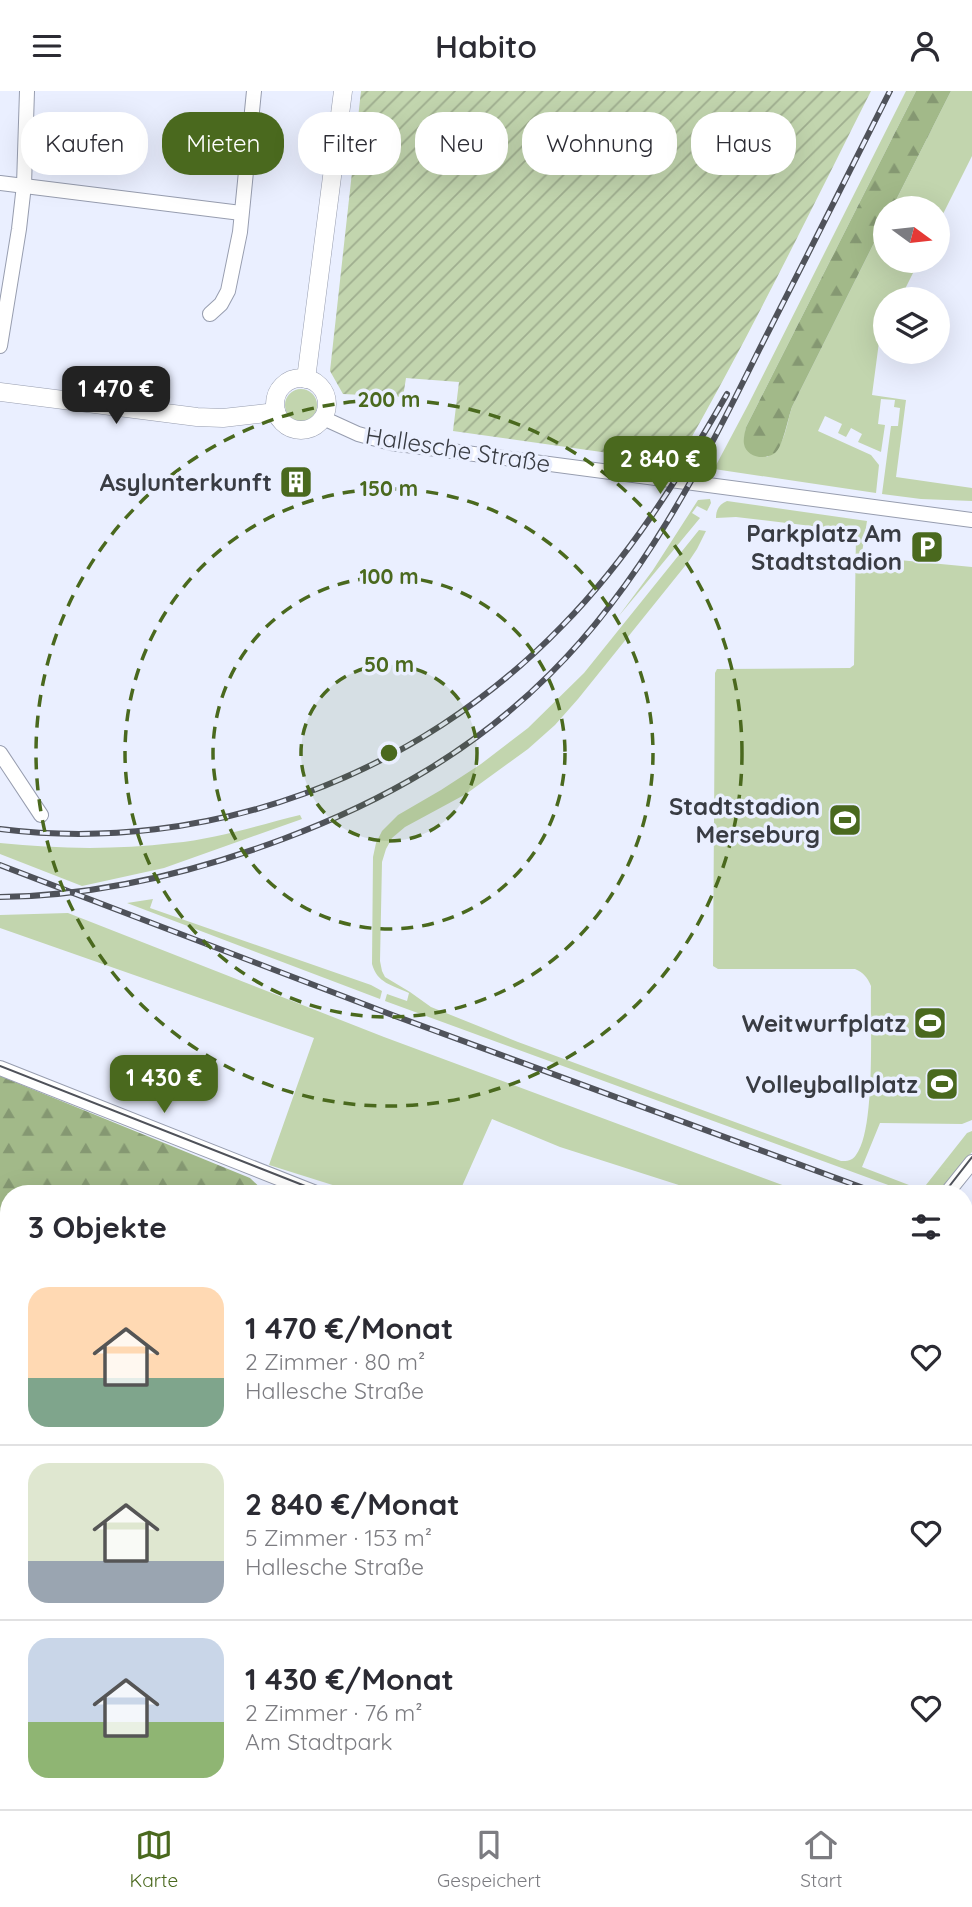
<!DOCTYPE html>
<html lang="de">
<head>
<meta charset="utf-8">
<style>
	:root { --surface:#fff; --page:#f2f2f3; --text:#2b2b33; --muted:#7c7c81; --line:#e1e1e2; --accent:#4a691e }
	body { margin:0; font-family:Quicksand,sans-serif; background:var(--page); color:var(--text); height:100vh; display:flex; flex-direction:column; font-size:26px; white-space:nowrap }
	* { box-sizing:border-box; margin:0 }
	p { font-size:23px; color:var(--muted) }
	.icon { flex:none; width:38px; height:38px; fill:none; stroke:currentColor; stroke-width:2; stroke-linecap:round; stroke-linejoin:round }
	.map { position:relative; flex:1; overflow:hidden }
	.panel { position:absolute; left:0px; top:1094px; width:973px; height:625px; display:flex; flex-direction:column; background:var(--surface); border-radius:28px 28px 0 0; box-shadow:0 7px 28px #0002 }
	.panel>* { flex:none }
	.banner { position:absolute; left:21px; top:21px; width:931px; height:63px; display:flex; gap:14px }
	.needle { width:46px; rotate:105deg }
	.controls { position:absolute; left:873px; top:105px; display:grid; gap:14px }
	.controls a { display:grid; place-items:center; width:77px; height:77px; border-radius:50%; background:var(--surface); box-shadow:0 7px 28px #0002; font-size:35px }
	.price { position:absolute; translate:-50% -60px; padding:0 16px; border-radius:14px; background:var(--accent); color:#fff; font-size:23px; line-height:46px; filter:drop-shadow(0 2px 4px #0008) }
	.price::after { content:''; position:absolute; left:50%; top:42px; width:21px; height:16px; margin-left:-10px; background:inherit; clip-path:polygon(0 0,100% 0,50% 100%) }
	.price.current { background:#222; color:#fff }
	ul { padding:0; list-style:none }
	li { display:flex; align-items:center; gap:21px; height:175px; padding:0 28px }
	li+li { border-top:2px solid var(--line) }
	li span { display:grid; place-items:center; flex:none; width:196px; height:140px; border-radius:21px; color:#555 }
	li>.icon { margin-inline-start:auto }
	span .icon { width:84px; height:84px; fill:#fffc; stroke-width:1 }
	li b { font-size:30px }
	h2 { display:flex; justify-content:space-between; align-items:center; height:84px; padding:0 28px; font-size:30px }
	.pill { padding:0 24px; border-radius:28px; background:var(--surface); box-shadow:0 7px 28px #0002; font-size:24px; line-height:63px }
	.pill.current { background:var(--accent); color:#fff }
	header { display:flex; justify-content:space-between; align-items:center; height:91px; padding:0 28px; background:var(--surface); font-size:32px; font-weight:600 }
	.menu { display:flex; justify-content:space-around; align-items:center; height:98px; border-top:2px solid var(--line); background:var(--surface); font-size:19px; color:var(--muted) }
	.menu a { display:grid; justify-items:center; gap:4px }
	.menu .current { color:var(--accent) }
	.map>svg:first-child { display:block }
	.grass { fill:#c2d5ae }
	.forest { fill:url(#forest-firs) }
	.garden { fill:url(#garden-furrows) }
	.water { fill:url(#water-waves) }
	.lines { fill:none; stroke-linecap:round; stroke-linejoin:round }
	.minor-casing { stroke:#979daf; stroke-width:16 }
	.major-casing { stroke:#979daf; stroke-width:19 }
	.minor { stroke:#fff; stroke-width:14 }
	.major { stroke:#fff; stroke-width:18 }
	.tram { stroke:#4f525a; stroke-width:2 }
	.rail-casing { stroke:#4f525a; stroke-width:6 }
	.rail { stroke:#eaefff; stroke-width:3.5; stroke-dasharray:10; stroke-linecap:butt }
	.ring { fill:none; stroke:#4a691e; stroke-width:3.5; stroke-dasharray:12 9 }
	.labels { text-anchor:middle; dominant-baseline:central; stroke-width:7; stroke-linejoin:round; paint-order:stroke }
	.street-label { font-size:24px; fill:#393c43; stroke:#eaefff }
	.poi-label { font-size:24px; font-weight:bold; fill:#393c43; stroke:#eaefff; text-anchor:end }
	.centre { fill:#4a691e; stroke:#eaefff; stroke-width:3.5 }
	.ring-label { font-size:21px; text-anchor:middle; font-weight:bold; fill:#4a691e; stroke:#eaefff; stroke-width:7; stroke-linejoin:round; paint-order:stroke }
</style>
</head>
<body>
<header><svg class="icon" aria-label="menu" viewBox="0 0 24 24"><path d="M4 6h16M4 12h16M4 18h16"/></svg>Habito<svg class="icon" aria-label="person" viewBox="0 0 24 24"><circle cx="12" cy="8" r="4"/><path d="M4 21q1-7 8-7t8 7"/></svg></header>
<div class="map">
<svg width="972" height="1718" viewBox="0 0 972 1718">
	<defs>
		<pattern id="forest-firs" width="22" height="20" patternUnits="userSpaceOnUse" patternTransform="scale(1.75)"><rect width="22" height="20" fill="#a2b989"/><path d="M5 1l3.5 6h-7zM16 11l3.5 6h-7z" fill="#859872"/></pattern>
		<pattern id="garden-furrows" width="10" height="10" patternUnits="userSpaceOnUse" patternTransform="scale(1.75)"><rect width="10" height="10" fill="#c2d5ae"/><path d="M-1 1l2-2M0 10L10 0M9 11l2-2" fill="none" stroke="#9fae8f"/></pattern>
		<pattern id="water-waves" width="16" height="10" patternUnits="userSpaceOnUse" patternTransform="scale(1.75)"><rect width="16" height="10" fill="#93a3d2"/><path d="M0 5q4-4 8 0t8 0" fill="none" stroke="#7986ac"/></pattern>
	</defs>
	<rect width="100%" height="100%" fill="#eaefff"/>
	<g class="grass">
		<path d="M906,0H916L746,336L744,352L767,366C785,358 786,334 792,316L885,130L886,170H919L900,208H886L885,237L879,251L872,304L906,309L896,386L972,397V410L921,408L882,403L891,335H898L900,317L894,316L895,309L881,308L878,333L885,334L881,361L858,351L862,343L851,337L846,346L838,342L842,333L825,325L818,340L871,364L879,374L876,402L714,378L748,314Z"/>
		<path d="M951,0H972V65L938,133V117H892Z"/>
		<circle cx="301" cy="314" r="16"/>
		<path d="M710,408L711,412L707,420L697,415L692,422L700,427L618,526L653,479L698,409Z"/>
		<path d="M727,410L867,430L861,468L899,469L972,476V1029L962,1033L880,1032L862,1076L922,1099L967,1042L972,1040V1061L937,1102H910L385,910L387,903L407,910L409,902C392,894 377,892 372,873L373,766L376,752L382,740L398,724L441,699L481,673L528,637L584,582L699,439L706,440L697,458L689,470L578,608L555,634L528,658L466,703L405,736L392,747L386,758L382,771L380,870L382,880L385,886L410,901L431,916L518,951L841,1070C847,1070 852,1070 856,1064C876,1038 870,931 871,895C867,886 864,882 855,878H718L713,875L715,582L717,578L850,577L854,574L856,443L853,440L736,426L716,427C716,419 719,413 727,410Z"/>
		<path d="M300,724L302,728L164,777L82,795L0,763V752C58,758 115,759 173,752C216,748 259,734 300,724Z"/>
		<path d="M153,808L150,817L371,894L382,900L380,908L127,812Z"/>
		<path d="M68,822L384,946L804,1102H686L685,1096L560,1056L492,1028L459,1102H358L269,1074L314,947L0,837V824Z"/>
		<path d="M0,1190L3,1191L9,1203V1345L0,1344Z"/>
		<path d="M469,1710H881V1718H478Z"/>
	</g>
	<g class="forest">
		<path d="M916,0H951L892,117H886L885,130L792,316C788,327 783,356 775,362C765,370 746,366 744,353C743,348 745,341 746,336Z"/>
		<path d="M0,985L250,1087L266,1102H9V1203L3,1191L0,1190Z"/>
		<path d="M964,1230L972,1234V1286L964,1288Z"/>
		<path d="M972,1517V1718H881V1710H964V1518Z"/>
		<path d="M431,1710H469L478,1718H433Z"/>
	</g>
	<path class="garden" d="M361,0H871C809,123 749,246 681,365L658,369L453,340L459,291L406,287L403,306L343,303L330,280Z"/>
	<g class="water">
		<path d="M0,1353L9,1355V1443L0,1442Z"/>
		<path d="M972,1398V1494L964,1495V1400Z"/>
	</g>
	<g class="lines">
		<defs>
			<g id="minor">
				<path d="M0,92L241,122"/>
				<path d="M210,223L221,213L228,200L240,141L254,0"/>
				<path d="M0,255L19,138L24,94L27,0"/>
				<path d="M323,327L358,343L391,352L972,429"/>
				<path d="M0,662L41,724"/>
				<path d="M0,977L316,1102"/>
				<path d="M947,1102L972,1071"/>
			</g>
			<g id="major">
				<circle cx="301" cy="313" r="26"/>
				<path d="M306,288L343,0"/>
				<path d="M0,301L197,326L223,327L276,321"/>
			</g>
		</defs>
		<use href="#minor" class="minor-casing"/>
		<use href="#major" class="major-casing"/>
		<use href="#minor" class="minor"/>
		<use href="#major" class="major"/>
		<g class="tram">
			<path d="M0,975L323,1102"/>
			<path d="M944,1102L972,1066"/>
		</g>
		<defs>
			<g id="rail">
				<path d="M0,738C208,764 417,685 562,535C629,467 680,385 727,303"/>
				<path d="M0,774L395,925L877,1102"/>
				<path d="M0,806C98,805 192,782 283,748C384,710 473,660 550,583C642,492 702,374 759,259C803,173 847,86 890,0"/>
				<path d="M964,1133L972,1136"/>
			</g>
		</defs>
		<use href="#rail" class="rail-casing"/>
		<use href="#rail" class="rail"/>
	</g>
	<circle cx="389" cy="662" r="88" fill="#4a691e" fill-opacity=".12"/>
	<g class="ring">
		<circle cx="389" cy="662" r="88"/>
		<circle cx="389" cy="662" r="176"/>
		<circle cx="389" cy="662" r="264"/>
		<circle cx="389" cy="662" r="353"/>
	</g>
	<defs>
		<symbol id="building-square" viewBox="-11 -11 22 22"><rect x="-9" y="-9" width="18" height="18" rx="4" fill="#4a691e" stroke="#eaefff"/><path d="M-4-6H4V6H1V3H-1V6H-4ZM-2.5-4.3h1.7v1.8h-1.7ZM.8-4.3h1.7v1.8H.8ZM-2.5-1h1.7V.8h-1.7ZM.8-1h1.7V.8H.8Z" fill="#fff"/></symbol>
		<symbol id="parking-square" viewBox="-11 -11 22 22"><rect x="-9" y="-9" width="18" height="18" rx="4" fill="#4a691e" stroke="#eaefff"/><path d="M-3.5-5.5H1a3.5 3.5 0 0 1 0 7H-1V5.5H-3.5ZM-1-3.4V-.6H.8a1.4 1.4 0 0 0 0-2.8Z" fill="#fff"/></symbol>
		<symbol id="stadium-square" viewBox="-11 -11 22 22"><rect x="-9" y="-9" width="18" height="18" rx="4" fill="#4a691e" stroke="#eaefff"/><path d="M0-5a6.5 5 0 1 0 0 10a6.5 5 0 1 0 0-10ZM-3.5-1.8h7v3.6h-7Z" fill="#fff"/></symbol>
	</defs>
	<g fill-rule="evenodd">
		<use href="#building-square" x="277" y="372" width="38" height="38"/>
		<use href="#parking-square" x="908" y="437" width="38" height="38"/>
		<use href="#stadium-square" x="826" y="710" width="38" height="38"/>
		<use href="#stadium-square" x="911" y="913" width="38" height="38"/>
		<use href="#stadium-square" x="923" y="974" width="38" height="38"/>
	</g>
	<g class="labels">
		<g class="street-label">
			<text transform="translate(458 358) rotate(9)">Hallesche Straße</text>
		</g>
		<g class="poi-label">
			<text x="272" y="391">Asylunterkunft</text>
			<text x="902" y="442">Parkplatz Am<tspan x="902" dy="28">Stadtstadion</tspan></text>
			<text x="820" y="715">Stadtstadion<tspan x="820" dy="28">Merseburg</tspan></text>
			<text x="906" y="932">Weitwurfplatz</text>
			<text x="918" y="993">Volleyballplatz</text>
		</g>
	</g>
	<circle cx="389" cy="662" r="10" class="centre"/>
	<g class="ring-label">
		<text x="389" y="316">200 m</text>
		<text x="389" y="405">150 m</text>
		<text x="389" y="493">100 m</text>
		<text x="389" y="581">50 m</text>
	</g>
</svg>
<div class="controls">
<a><svg class="needle" viewBox="-14 -14 28 28"><path d="M0-13l5 13h-10z" fill="#e53935"/><path d="M0 13l5-13h-10z" fill="#7c7c81"/></svg></a>
<a><svg class="icon" aria-label="layers" viewBox="0 0 24 24"><path d="M12 4l9 5-9 5-9-5zM3 14l9 5 9-5"/></svg></a>
</div>
<b class="price current" style="left:116px;top:335px">1 470 €</b>
<b class="price" style="left:660px;top:405px">2 840 €</b>
<b class="price" style="left:164px;top:1024px">1 430 €</b>
<div class="banner">
<a class="pill">Kaufen</a>
<a class="pill current">Mieten</a>
<a class="pill">Filter</a>
<a class="pill">Neu</a>
<a class="pill">Wohnung</a>
<a class="pill">Haus</a>
</div>
<section class="panel">
<h2>3 Objekte<svg class="icon" aria-label="filters" viewBox="0 0 24 24"><path d="M4 7h16M4 17h16"/><circle cx="9" cy="7" r="2"/><circle cx="15" cy="17" r="2"/></svg></h2>
<ul>
<li><span style="background:linear-gradient(#ffd9b3 65%,#7fa58c 0)"><svg class="icon" aria-label="home" viewBox="0 0 24 24"><path d="M3 11l9-7 9 7M6 9v11h12V9"/></svg></span><div><b>1 470 €/Monat</b><p>2 Zimmer · 80 m²</p><p>Hallesche Straße</p></div><svg class="icon" aria-label="heart" viewBox="0 0 24 24"><path d="M12 20l-8-8c-3-5 5-10 8-4 3-6 11-1 8 4z"/></svg></li>
<li><span style="background:linear-gradient(#dfe7d0 70%,#9aa5b1 0)"><svg class="icon" aria-label="home" viewBox="0 0 24 24"><path d="M3 11l9-7 9 7M6 9v11h12V9"/></svg></span><div><b>2 840 €/Monat</b><p>5 Zimmer · 153 m²</p><p>Hallesche Straße</p></div><svg class="icon" aria-label="heart" viewBox="0 0 24 24"><path d="M12 20l-8-8c-3-5 5-10 8-4 3-6 11-1 8 4z"/></svg></li>
<li><span style="background:linear-gradient(#c9d6e8 60%,#8fb573 0)"><svg class="icon" aria-label="home" viewBox="0 0 24 24"><path d="M3 11l9-7 9 7M6 9v11h12V9"/></svg></span><div><b>1 430 €/Monat</b><p>2 Zimmer · 76 m²</p><p>Am Stadtpark</p></div><svg class="icon" aria-label="heart" viewBox="0 0 24 24"><path d="M12 20l-8-8c-3-5 5-10 8-4 3-6 11-1 8 4z"/></svg></li>
</ul>
</section>
</div>
<nav class="menu">
<a class="current"><svg class="icon" aria-label="map" viewBox="0 0 24 24"><path d="M3 6l6-2 6 2 6-2v14l-6 2-6-2-6 2zM9 4v14M15 6v14"/></svg>Karte</a>
<a><svg class="icon" aria-label="saved" viewBox="0 0 24 24"><path d="M7 4h10v16l-5-4-5 4z"/></svg>Gespeichert</a>
<a><svg class="icon" aria-label="home" viewBox="0 0 24 24"><path d="M3 11l9-7 9 7M6 9v11h12V9"/></svg>Start</a>
</nav>
</body>
</html>
